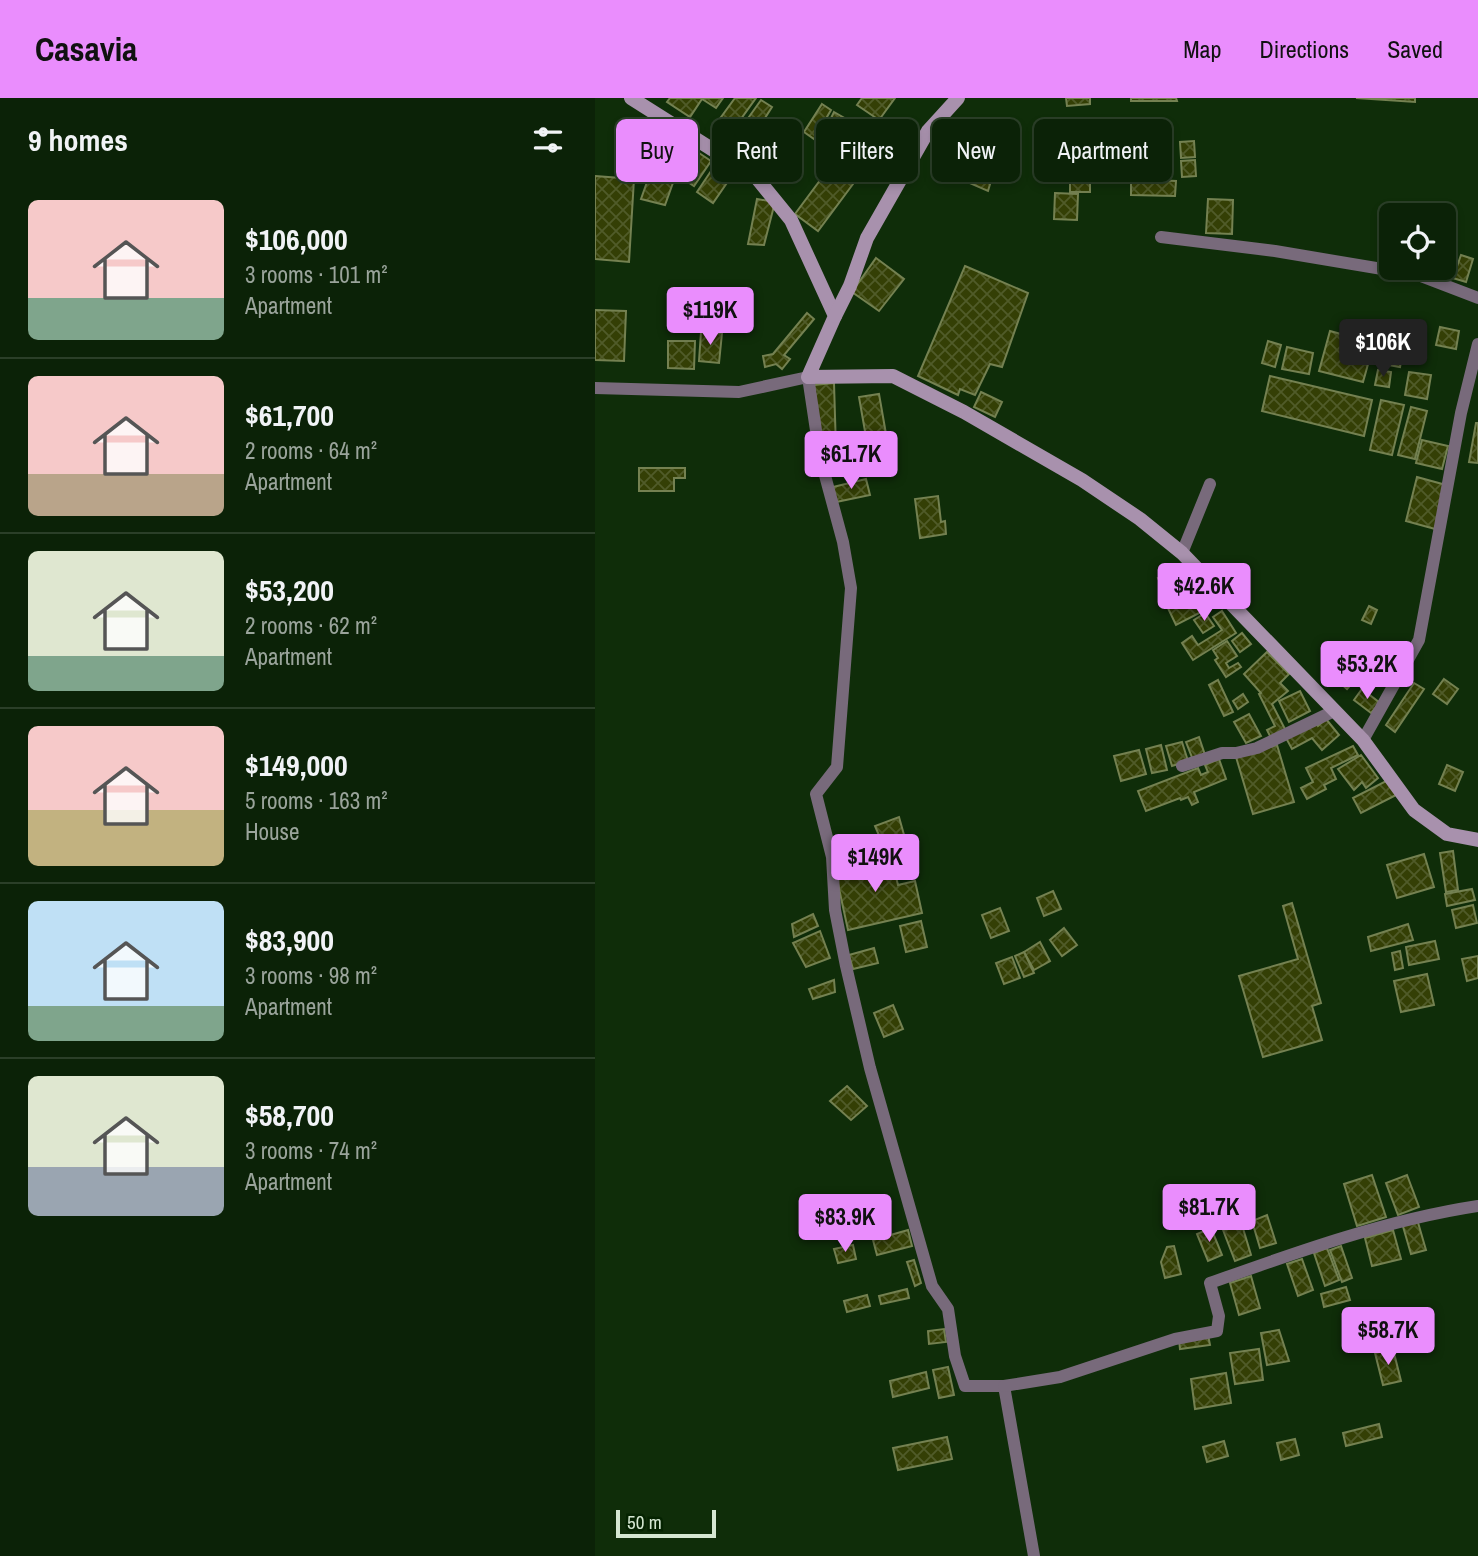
<!DOCTYPE html>
<html lang="en">
<head>
<meta charset="utf-8">
<style>
	:root { --surface:#0b2207; --page:#142a11; --text:#f1f3f6; --muted:#9aa49b; --line:#2b3f28; --accent:#ea8dfd }
	body { margin:0; font-family:"Archivo Narrow",sans-serif; background:var(--page); color:var(--text); height:100vh; display:flex; flex-direction:column; font-size:26px; white-space:nowrap }
	* { box-sizing:border-box; margin:0 }
	p { font-size:23px; color:var(--muted) }
	.icon { flex:none; width:38px; height:38px; fill:none; stroke:currentColor; stroke-width:2; stroke-linecap:round; stroke-linejoin:round }
	.map { position:relative; flex:1; overflow:hidden }
	.sheet { display:flex; flex-direction:column; background:var(--surface); width:595px }
	.sheet>* { flex:none }
	.banner { position:absolute; left:21px; top:21px; width:665px; height:63px; display:flex; gap:14px }
	.tools { position:absolute; left:784px; top:105px; display:grid; gap:14px }
	.tools a { display:grid; place-items:center; width:77px; height:77px; border-radius:10px; background:var(--surface); box-shadow:0 4px 10px #0003,0 0 0 2px var(--line); font-size:35px }
	.scale { position:absolute; left:21px; bottom:18px; width:100px; box-sizing:border-box; padding-left:7px; border:4px solid #d5e7d2; border-top:0; font-size:19px; line-height:24px; white-space:nowrap; color:#d5e7d2; -webkit-text-stroke:5px #052301; paint-order:stroke }
	.price { position:absolute; translate:-50% -60px; padding:0 16px; border-radius:7px; background:var(--accent); color:#111; font-size:23px; line-height:46px; filter:drop-shadow(0 2px 4px #0008) }
	.price::after { content:''; position:absolute; left:50%; top:42px; width:21px; height:16px; margin-left:-10px; background:inherit; clip-path:polygon(0 0,100% 0,50% 100%) }
	.price.on { background:#222; color:#fff }
	ul { padding:0; list-style:none }
	li { display:flex; align-items:center; gap:21px; height:175px; padding:0 28px }
	li+li { border-top:2px solid var(--line) }
	li span { display:grid; place-items:center; flex:none; width:196px; height:140px; border-radius:10px; color:#555 }
	li>.icon { margin-inline-start:auto }
	span .icon { width:84px; height:84px; fill:#fffc; stroke-width:1 }
	li b { font-size:30px }
	h2 { display:flex; justify-content:space-between; align-items:center; height:84px; padding:0 28px; font-size:30px }
	.pill { padding:0 24px; border-radius:10px; background:var(--surface); box-shadow:0 4px 10px #0003,0 0 0 2px var(--line); font-size:24px; line-height:63px }
	.pill.on { background:var(--accent); color:#111 }
	header { display:flex; align-items:center; gap:42px; box-sizing:border-box; height:98px; padding:0 35px; background:var(--accent); color:#111 }
	header strong { font-size:33px }
	nav { display:flex; gap:38px; margin-inline-start:auto; font-size:24px }
	main { display:flex; flex:1; min-height:0 }
	.map>svg:first-child { display:block }
	.building { fill:url(#building-cross-hatch); stroke:#748151; stroke-width:2 }
	.lines { fill:none; stroke-linecap:round; stroke-linejoin:round }
	.street { stroke:#786a7b; stroke-width:12 }
	.secondary { stroke:#a891ad; stroke-width:14 }
</style>
</head>
<body>
<header>
<strong>Casavia</strong>
<nav><a>Map</a><a>Directions</a><a>Saved</a></nav>
</header>
<main>
<section class="sheet">
<h2>9 homes<svg class="icon" aria-label="filters" viewBox="0 0 24 24"><path d="M4 7h16M4 17h16"/><circle cx="9" cy="7" r="2"/><circle cx="15" cy="17" r="2"/></svg></h2>
<ul>
<li><span style="background:linear-gradient(#f6c9c9 70%,#7fa58c 0)"><svg class="icon" aria-label="home" viewBox="0 0 24 24"><path d="M3 11l9-7 9 7M6 9v11h12V9"/></svg></span><div><b>$106,000</b><p>3 rooms · 101 m²</p><p>Apartment</p></div></li>
<li><span style="background:linear-gradient(#f6c9c9 70%,#b9a48a 0)"><svg class="icon" aria-label="home" viewBox="0 0 24 24"><path d="M3 11l9-7 9 7M6 9v11h12V9"/></svg></span><div><b>$61,700</b><p>2 rooms · 64 m²</p><p>Apartment</p></div></li>
<li><span style="background:linear-gradient(#dfe7d0 75%,#7fa58c 0)"><svg class="icon" aria-label="home" viewBox="0 0 24 24"><path d="M3 11l9-7 9 7M6 9v11h12V9"/></svg></span><div><b>$53,200</b><p>2 rooms · 62 m²</p><p>Apartment</p></div></li>
<li><span style="background:linear-gradient(#f6c9c9 60%,#c2b280 0)"><svg class="icon" aria-label="home" viewBox="0 0 24 24"><path d="M3 11l9-7 9 7M6 9v11h12V9"/></svg></span><div><b>$149,000</b><p>5 rooms · 163 m²</p><p>House</p></div></li>
<li><span style="background:linear-gradient(#bfe0f5 75%,#7fa58c 0)"><svg class="icon" aria-label="home" viewBox="0 0 24 24"><path d="M3 11l9-7 9 7M6 9v11h12V9"/></svg></span><div><b>$83,900</b><p>3 rooms · 98 m²</p><p>Apartment</p></div></li>
<li><span style="background:linear-gradient(#dfe7d0 65%,#9aa5b1 0)"><svg class="icon" aria-label="home" viewBox="0 0 24 24"><path d="M3 11l9-7 9 7M6 9v11h12V9"/></svg></span><div><b>$58,700</b><p>3 rooms · 74 m²</p><p>Apartment</p></div></li>
</ul>
</section>
<div class="map">
<svg width="883" height="1458" viewBox="0 0 883 1458">
	<defs>
		<pattern id="building-cross-hatch" width="8" height="8" patternUnits="userSpaceOnUse" patternTransform="scale(1.75)"><rect width="8" height="8" fill="#343f05"/><path d="M0 0l8 8M0 8l8-8" fill="none" stroke="#505b29"/></pattern>
	</defs>
	<rect width="100%" height="100%" fill="#0f2d09"/>
	<g class="building">
		<path d="M75,0H128L121,10L107,1L95,19L72,4Z"/>
		<path d="M140,0H161L135,36L121,26Z"/>
		<path d="M267,0H300L284,22L262,7Z"/>
		<path d="M471,0H495V6L472,8Z"/>
		<path d="M536,0H581L582,3H536Z"/>
		<path d="M761,0H820V4Z"/>
		<path d="M166,2L177,9L147,56L134,47Z"/>
		<path d="M227,6L236,12L219,41L209,34Z"/>
		<path d="M239,14L251,21L236,49L225,43Z"/>
		<path d="M253,23L264,29L250,56L238,49Z"/>
		<path d="M55,27L54,57L25,56L26,28Z"/>
		<path d="M69,36L93,43L70,107L46,101Z"/>
		<path d="M282,38L301,46L285,83L265,70Z"/>
		<path d="M599,43L600,59L586,60L585,44Z"/>
		<path d="M238,51L264,64L260,73L234,60Z"/>
		<path d="M101,53L116,63L99,88L84,78Z"/>
		<path d="M489,54L490,63L482,64V68H489L490,74L472,76L470,56Z"/>
		<path d="M362,58L398,76L393,93L356,77Z"/>
		<path d="M537,62H548L549,78L537,79Z"/>
		<path d="M600,62L601,78L587,79L586,63Z"/>
		<path d="M126,68L138,76L118,105L102,94L116,73L121,76Z"/>
		<path d="M235,69L258,86L223,133L200,116Z"/>
		<path d="M0,78L39,81L34,164L0,161Z"/>
		<rect x="475" y="78" width="20" height="16"/>
		<path d="M536,81L581,83L580,98L536,97Z"/>
		<path d="M460,95L483,96L482,122L459,121Z"/>
		<path d="M162,101L180,104L169,147L153,146Z"/>
		<path d="M613,101L638,102L637,136L611,135Z"/>
		<path d="M866,157L878,161L871,184L858,180Z"/>
		<path d="M281,160L309,181L284,213L257,194Z"/>
		<path d="M370,168L433,195L407,269L395,266L380,297L365,291L363,297L323,278Z"/>
		<path d="M0,212L31,213L29,263L0,262Z"/>
		<path d="M212,215L219,221L189,257L195,261L187,271L181,266L170,269L168,258L178,256Z"/>
		<path d="M845,229L864,233L861,251L841,247Z"/>
		<path d="M735,233L779,245L768,284L724,273Z"/>
		<path d="M106,234L127,235L124,265L104,263Z"/>
		<path d="M73,243H100L99,271L73,270Z"/>
		<path d="M673,243L686,247L680,269L667,265Z"/>
		<path d="M786,245L809,249L805,269L782,265Z"/>
		<path d="M692,249L718,255L714,276L687,271Z"/>
		<path d="M783,272L796,274L794,289L780,287Z"/>
		<path d="M814,274L836,277L832,301L810,297Z"/>
		<path d="M675,278L777,302L769,338L667,313Z"/>
		<path d="M239,285L241,351L224,352L219,287Z"/>
		<path d="M386,294L407,304L400,319L379,309Z"/>
		<path d="M284,296L291,336L271,339L264,299Z"/>
		<path d="M786,302L809,307L797,357L775,352Z"/>
		<path d="M816,309L832,313L820,361L803,357Z"/>
		<path d="M881,325H883V365L874,364Z"/>
		<path d="M827,342L853,348L847,371L821,365Z"/>
		<path d="M44,370H90V380H79V393H44Z"/>
		<path d="M822,379L851,387L840,431L811,423Z"/>
		<path d="M271,381L275,397L241,404L238,389Z"/>
		<path d="M343,398L346,424L350,423L351,436L325,440L320,401Z"/>
		<path d="M578,474L581,481L566,487L563,480Z"/>
		<path d="M591,482L598,496L603,494L612,511L581,527L571,506L576,504L570,493Z"/>
		<path d="M774,508L782,512L776,526L767,522Z"/>
		<path d="M627,513L641,535L598,562L587,545L597,538L603,547L627,532L618,519Z"/>
		<path d="M610,515L619,528L608,535L599,522Z"/>
		<path d="M647,535L656,546L645,554L637,543Z"/>
		<path d="M632,543L642,558L631,565L634,570L643,565L646,569L631,579L620,562L623,560L618,552Z"/>
		<path d="M775,551L784,559L778,566L769,558Z"/>
		<path d="M672,554L694,576L685,585L693,593L677,606L691,633L676,640L672,632L680,628L664,596L666,595L649,576Z"/>
		<path d="M751,556L769,572L752,591L734,575Z"/>
		<path d="M791,558L803,569L792,582L780,571Z"/>
		<path d="M849,581L863,591L852,606L838,596Z"/>
		<path d="M623,582L638,614L629,618L614,587Z"/>
		<path d="M819,585L829,591L800,634L791,627Z"/>
		<path d="M767,591L785,605L776,615L759,602Z"/>
		<path d="M705,593L715,613L694,624L684,603Z"/>
		<path d="M648,596L653,604L643,611L638,603Z"/>
		<path d="M654,616L666,638L651,645L639,624Z"/>
		<path d="M731,621L744,637L727,652L717,640L697,651L691,640L721,624L723,628Z"/>
		<path d="M604,639L610,657L598,662L591,644Z"/>
		<path d="M587,644L593,663L577,668L571,648Z"/>
		<path d="M566,647L572,672L557,675L551,651Z"/>
		<path d="M682,647L699,704L658,716L641,659Z"/>
		<path d="M758,648L763,657L736,670L741,681L729,687L731,691L712,701L706,690L718,684L711,670Z"/>
		<path d="M544,652L551,676L526,683L519,658Z"/>
		<path d="M766,657L783,680L771,690L767,684L759,692L743,671Z"/>
		<path d="M624,661L631,681L599,694L603,704L597,707L593,699L586,702L585,700L551,713L543,693L603,670L606,677L613,674L610,667Z"/>
		<path d="M852,667L868,674L860,693L844,686Z"/>
		<path d="M795,681L803,696L766,715L758,700Z"/>
		<path d="M304,719L311,744L289,749L280,728Z"/>
		<path d="M858,753L863,792L851,794L845,755Z"/>
		<path d="M829,756L839,789L802,800L792,767Z"/>
		<path d="M296,759L303,787L320,783L327,815L253,832L240,772Z"/>
		<path d="M877,791L880,802L852,808L850,796Z"/>
		<path d="M458,793L466,811L449,818L442,800Z"/>
		<path d="M697,805L726,905L717,908L727,942L668,959L644,878L703,861L688,808Z"/>
		<path d="M878,807L882,825L861,830L857,812Z"/>
		<path d="M405,810L414,833L396,840L387,817Z"/>
		<path d="M218,816L223,828L199,839L197,826Z"/>
		<path d="M326,823L332,849L311,854L305,828Z"/>
		<path d="M813,826L818,842L776,853L773,839Z"/>
		<path d="M469,830L482,847L467,858L455,842Z"/>
		<path d="M225,833L235,860L211,869L198,845Z"/>
		<path d="M840,843L844,861L814,867L811,849Z"/>
		<path d="M445,844L455,863L439,872L429,854Z"/>
		<path d="M279,850L283,865L258,871L254,857Z"/>
		<path d="M805,853L808,870L800,872L797,855Z"/>
		<path d="M429,854L439,875L429,879L420,858Z"/>
		<path d="M883,858V880L872,883L867,861Z"/>
		<path d="M417,859L425,880L409,886L401,865Z"/>
		<path d="M832,876L839,907L806,914L799,883Z"/>
		<path d="M239,882L240,894L218,901L214,891Z"/>
		<path d="M298,907L308,931L289,939L279,915Z"/>
		<path d="M252,988L272,1008L256,1022L235,1003Z"/>
		<path d="M777,1077L791,1119L762,1128L749,1086Z"/>
		<path d="M812,1077L824,1109L803,1117L791,1085Z"/>
		<path d="M672,1117L681,1145L665,1150L657,1123Z"/>
		<path d="M822,1121L831,1152L816,1156L807,1125Z"/>
		<path d="M647,1127L656,1157L640,1163L628,1132Z"/>
		<path d="M616,1130L627,1157L613,1163L602,1136Z"/>
		<path d="M313,1132L317,1148L282,1157L278,1142Z"/>
		<path d="M798,1132L806,1161L777,1168L770,1140Z"/>
		<path d="M258,1147L261,1161L243,1165L239,1151Z"/>
		<path d="M579,1148L586,1176L570,1180L566,1164L572,1149Z"/>
		<path d="M746,1148L757,1180L747,1184L735,1152Z"/>
		<path d="M732,1150L744,1182L730,1188L719,1155Z"/>
		<path d="M707,1161L718,1192L703,1198L692,1166Z"/>
		<path d="M319,1162L326,1185L320,1188L312,1164Z"/>
		<path d="M656,1178L665,1210L644,1217L635,1185Z"/>
		<path d="M751,1189L755,1202L729,1209L726,1196Z"/>
		<path d="M312,1191L314,1200L286,1206L284,1198Z"/>
		<path d="M272,1197L275,1208L252,1214L249,1203Z"/>
		<path d="M349,1231L351,1244L334,1246L333,1233Z"/>
		<path d="M684,1232L694,1263L672,1267L666,1235Z"/>
		<path d="M613,1237L615,1247L585,1251L584,1241Z"/>
		<path d="M664,1251L668,1282L640,1286L635,1255Z"/>
		<path d="M798,1251L806,1283L788,1287L780,1255Z"/>
		<path d="M353,1269L359,1297L344,1300L338,1272Z"/>
		<path d="M331,1274L334,1290L298,1299L295,1283Z"/>
		<path d="M631,1275L636,1305L600,1311L596,1281Z"/>
		<path d="M784,1326L787,1339L751,1348L748,1335Z"/>
		<path d="M352,1339L357,1361L303,1372L298,1350Z"/>
		<path d="M700,1341L704,1357L686,1362L682,1345Z"/>
		<path d="M629,1343L633,1358L612,1364L608,1349Z"/>
	</g>
	<g class="lines">
		<g class="street">
			<path d="M566,139L680,153L823,177L883,200"/>
			<path d="M0,290L144,294L213,279L225,359L248,444L256,490L242,669L221,696L237,759L240,812L251,868L275,970L337,1188L353,1211L360,1258L370,1288H409L439,1458"/>
			<path d="M587,455L615,386"/>
			<path d="M768,642L824,542L866,315L883,246"/>
			<path d="M587,668L627,655H641L662,650L739,613"/>
			<path d="M409,1288L465,1279L580,1241L622,1233L624,1218L615,1185C702,1154 791,1122 883,1108"/>
		</g>
		<g class="secondary">
			<path d="M36,0L161,79L196,122L240,218L213,279L298,278L369,314L487,382L545,421L587,455L768,642L819,712L852,736L883,742"/>
			<path d="M240,218L255,188L272,140L333,33L363,0"/>
		</g>
	</g>
</svg>
<div class="tools">
<a><svg class="icon" aria-label="locate" viewBox="0 0 24 24"><circle cx="12" cy="12" r="6"/><path d="M12 2v4M12 18v4M2 12h4M18 12h4"/></svg></a>
</div>
<div class="scale">50 m</div>
<b class="price" style="left:115px;top:249px">$119K</b>
<b class="price on" style="left:788px;top:281px">$106K</b>
<b class="price" style="left:256px;top:393px">$61.7K</b>
<b class="price" style="left:609px;top:525px">$42.6K</b>
<b class="price" style="left:772px;top:603px">$53.2K</b>
<b class="price" style="left:280px;top:796px">$149K</b>
<b class="price" style="left:614px;top:1146px">$81.7K</b>
<b class="price" style="left:250px;top:1156px">$83.9K</b>
<b class="price" style="left:793px;top:1269px">$58.7K</b>
<div class="banner">
<a class="pill on">Buy</a>
<a class="pill">Rent</a>
<a class="pill">Filters</a>
<a class="pill">New</a>
<a class="pill">Apartment</a>
</div>
</div>
</main>
</body>
</html>
